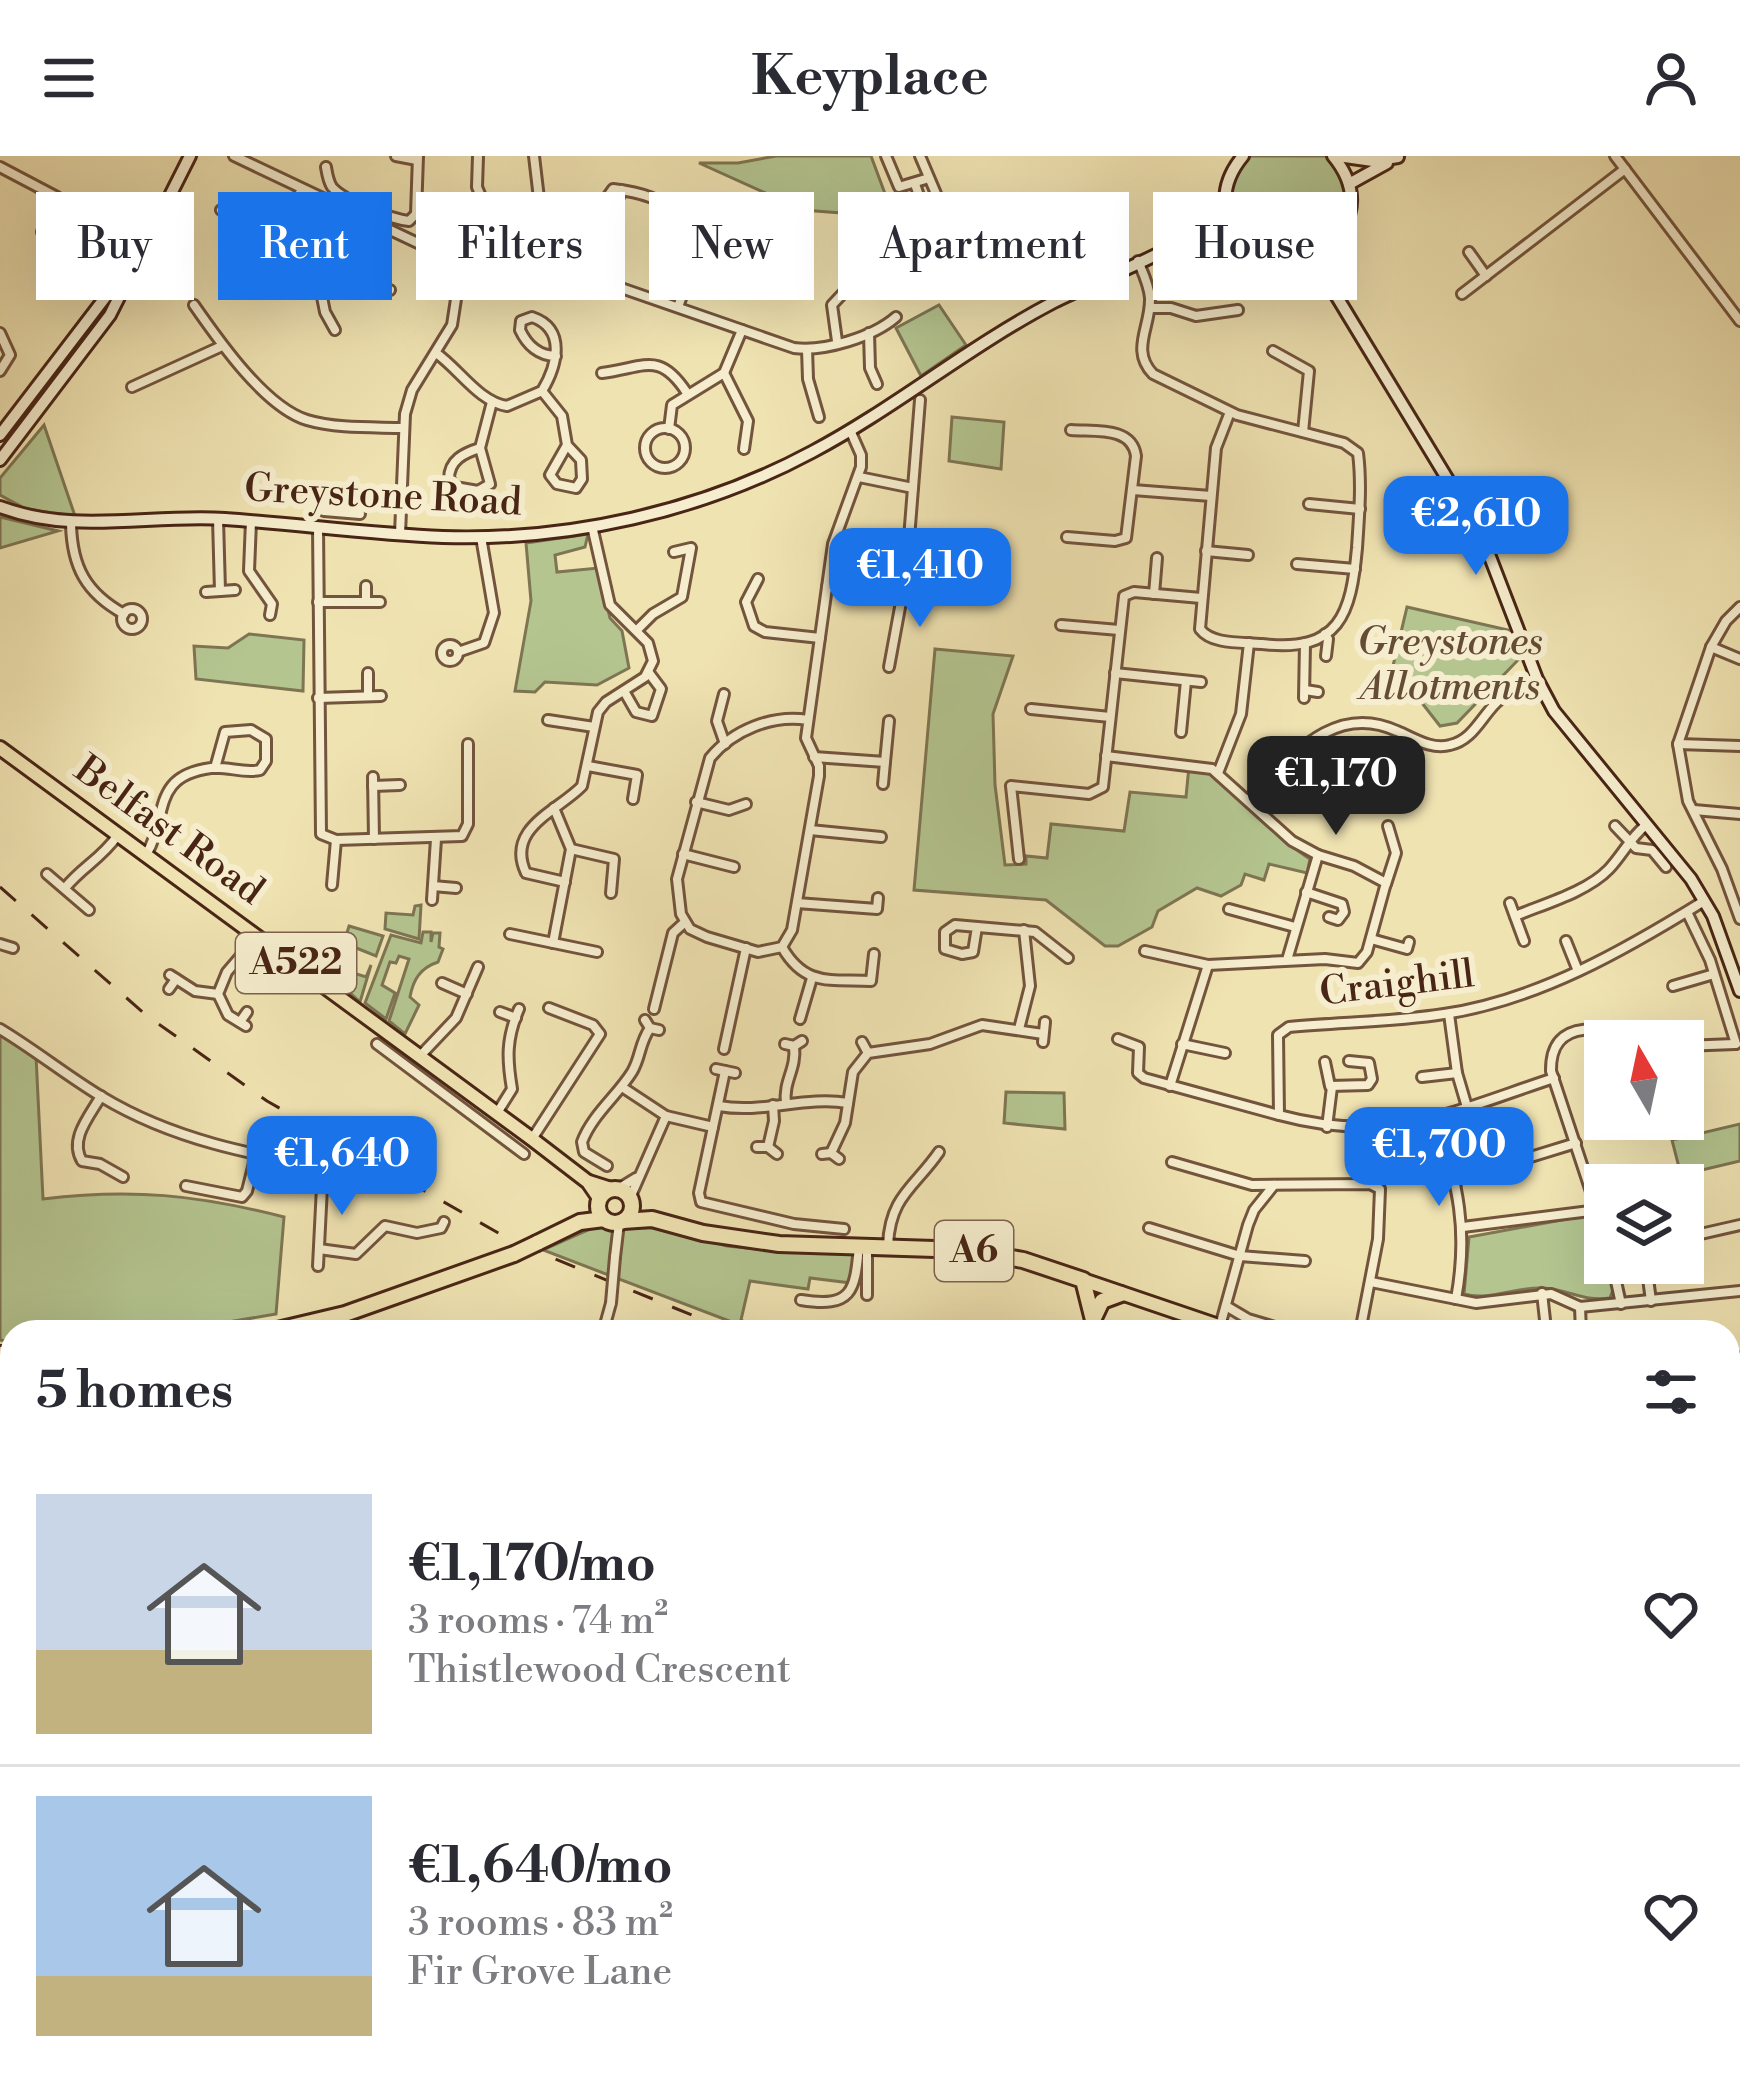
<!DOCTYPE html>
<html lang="en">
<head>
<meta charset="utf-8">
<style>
	:root { --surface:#fff; --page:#f7f7f7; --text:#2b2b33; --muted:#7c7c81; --line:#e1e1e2; --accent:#1a73e8 }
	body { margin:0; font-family:"Libre Bodoni",serif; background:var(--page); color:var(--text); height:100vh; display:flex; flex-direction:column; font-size:45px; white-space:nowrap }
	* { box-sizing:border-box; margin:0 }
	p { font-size:39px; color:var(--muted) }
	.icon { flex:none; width:66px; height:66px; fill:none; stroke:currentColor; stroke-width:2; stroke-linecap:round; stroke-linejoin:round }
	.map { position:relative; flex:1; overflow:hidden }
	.details { position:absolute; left:0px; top:1164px; width:1740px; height:771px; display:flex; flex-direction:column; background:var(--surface); border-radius:36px 36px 0 0; box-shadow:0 12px 48px #0002 }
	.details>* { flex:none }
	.banner { position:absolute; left:36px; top:36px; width:1668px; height:108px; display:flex; gap:24px }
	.needle { width:78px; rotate:351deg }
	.tools { position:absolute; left:1584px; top:864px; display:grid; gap:24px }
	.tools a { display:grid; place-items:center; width:120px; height:120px; border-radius:0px; background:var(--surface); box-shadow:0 12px 48px #0002; font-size:60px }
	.price { position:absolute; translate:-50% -102px; padding:0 27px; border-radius:24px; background:var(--accent); color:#fff; font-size:39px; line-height:78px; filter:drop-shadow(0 3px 6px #0008) }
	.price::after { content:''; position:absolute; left:50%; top:72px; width:36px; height:27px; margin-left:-18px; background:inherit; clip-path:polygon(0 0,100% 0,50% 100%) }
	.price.current { background:#222; color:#fff }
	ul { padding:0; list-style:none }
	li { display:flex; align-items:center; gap:36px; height:300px; padding:0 36px }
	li+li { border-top:3px solid var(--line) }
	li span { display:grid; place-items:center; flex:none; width:336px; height:240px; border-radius:0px; color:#555 }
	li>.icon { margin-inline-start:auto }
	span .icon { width:144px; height:144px; fill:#fffc; stroke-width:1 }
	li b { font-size:51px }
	h2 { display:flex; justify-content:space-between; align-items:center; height:144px; padding:0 36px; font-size:51px }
	.chip { padding:0 42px; border-radius:0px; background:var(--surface); box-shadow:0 12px 48px #0002; font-size:42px; line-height:108px }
	.chip.current { background:var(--accent); color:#fff }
	header { display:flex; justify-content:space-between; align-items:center; height:156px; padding:0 36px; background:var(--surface); font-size:54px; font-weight:700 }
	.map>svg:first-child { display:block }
	.green { fill:#b4c590; stroke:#7e7553; stroke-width:3 }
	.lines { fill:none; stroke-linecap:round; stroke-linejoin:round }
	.street-casing { stroke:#73543d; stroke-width:14 }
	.secondary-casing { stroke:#492516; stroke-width:16 }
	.primary-casing { stroke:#492516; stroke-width:18 }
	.highway-casing { stroke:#492516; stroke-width:20 }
	.street { stroke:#f5edcd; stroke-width:8 }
	.secondary { stroke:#f5edcd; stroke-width:10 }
	.primary { stroke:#f0e3b2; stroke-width:12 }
	.highway { stroke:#f0e3b2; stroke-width:14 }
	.rail { stroke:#492516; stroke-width:3; stroke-dasharray:21 21; stroke-linecap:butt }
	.street-bridge-casing { stroke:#73543d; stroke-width:14; stroke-linecap:butt }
	.highway-bridge-casing { stroke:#492516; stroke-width:20; stroke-linecap:butt }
	.street-bridge { stroke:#f5edcd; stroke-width:8 }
	.highway-bridge { stroke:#f0e3b2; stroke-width:14 }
	.labels { text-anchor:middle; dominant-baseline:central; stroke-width:12; stroke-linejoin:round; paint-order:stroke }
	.shield { fill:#f5edcd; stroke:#7d614d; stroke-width:3 }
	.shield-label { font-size:36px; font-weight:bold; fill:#492516 }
	.street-label { font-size:39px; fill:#492516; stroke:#f5edcd }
	.park-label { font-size:39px; font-style:italic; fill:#644d34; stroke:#f5edcd }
</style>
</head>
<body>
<header><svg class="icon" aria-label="menu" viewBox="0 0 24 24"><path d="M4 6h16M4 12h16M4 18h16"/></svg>Keyplace<svg class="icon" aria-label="person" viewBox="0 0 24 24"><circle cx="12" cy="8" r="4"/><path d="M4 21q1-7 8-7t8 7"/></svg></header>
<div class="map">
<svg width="1740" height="1934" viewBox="0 0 1740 1934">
	<rect width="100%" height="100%" fill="#f0e3b2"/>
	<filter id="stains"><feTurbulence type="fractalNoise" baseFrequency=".00167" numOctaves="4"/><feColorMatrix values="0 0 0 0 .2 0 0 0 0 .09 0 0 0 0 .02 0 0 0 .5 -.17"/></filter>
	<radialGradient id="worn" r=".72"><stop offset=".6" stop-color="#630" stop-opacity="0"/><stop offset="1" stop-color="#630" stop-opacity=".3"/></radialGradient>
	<g class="green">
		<path d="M776,0H871L897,70L854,58L803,54L699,7H738Z"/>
		<path d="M1249,0H1326C1342,16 1349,37 1343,59C1317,152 1176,71 1249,0Z"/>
		<path d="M939,149L966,189L921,220L896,172Z"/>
		<path d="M952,261L1004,266L1001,313L949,305Z"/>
		<path d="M44,269L75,360L26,353L0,339V322Z"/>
		<path d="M0,361L58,375L0,392Z"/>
		<path d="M588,378L585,391L555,399L557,416L598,412L610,462L622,475L629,512L597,529L545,526L535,536L515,535L531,445L526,387Z"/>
		<path d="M1407,451L1508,474L1519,503L1457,567L1440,570L1393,510Z"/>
		<path d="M249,478L304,484L303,535L196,523L194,490L228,492Z"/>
		<path d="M935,493L1013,500L993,558L995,629L1005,709L1026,708V700L1047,702L1051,668L1124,675L1130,636L1186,641L1189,610C1238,620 1268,677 1310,703L1307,717L1269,708L1264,724L1245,718L1241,729L1221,740L1197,732L1158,755L1152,771L1118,790H1105L1046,744L914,734Z"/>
		<path d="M421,749L419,783L385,773L386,757L413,759L415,750Z"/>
		<path d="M349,770L383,780L376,800L344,787Z"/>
		<path d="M423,776H431V786L433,777H440L439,791L443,793L438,806C420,812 413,824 410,841L419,849L405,878L389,865L409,803L399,800L396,807L390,806L382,829L395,837L386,863L365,847L391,779L421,787Z"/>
		<path d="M371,809L360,846L336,824L344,814L366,821Z"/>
		<path d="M0,879L36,900L43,1043C132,1032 198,1039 284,1061L276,1158L169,1176H12V1186L0,1184Z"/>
		<path d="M1006,936L1064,937L1065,973L1004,967Z"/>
		<path d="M1740,968V1005L1681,1019L1672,984Z"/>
		<path d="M1594,1058L1613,1134L1610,1142C1582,1146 1568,1133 1542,1132C1516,1131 1489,1145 1464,1138L1469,1081Z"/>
		<path d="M595,1071L659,1072L727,1090L775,1095L854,1094L851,1127L810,1122L808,1133L750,1125L741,1164L763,1176H758L543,1094Z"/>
		<path d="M1740,1297V1353L1728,1356V1299Z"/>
		<path d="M524,1923H757L705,1934H533Z"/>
	</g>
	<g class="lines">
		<defs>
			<g id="street">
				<path d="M234,0L441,98L601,125L794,192C824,196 873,181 896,161"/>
				<path d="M396,0L417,4"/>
				<path d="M478,0L477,31L482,43L497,49L540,51"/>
				<path d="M534,0L540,51L542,115"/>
				<path d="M886,0L899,31L929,22"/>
				<path d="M920,0L937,40"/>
				<path d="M1615,0L1740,165"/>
				<path d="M0,11L57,41L42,76"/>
				<path d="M326,11C327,17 328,25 332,31C344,45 391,63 409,65L416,58L418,0"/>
				<path d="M915,28L931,75"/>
				<path d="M302,34L268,83C282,99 298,126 319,131C342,137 367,129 390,134"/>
				<path d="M622,34L618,43L608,40L613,33C640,36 664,43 683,62L696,101L678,151"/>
				<path d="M221,54L268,83"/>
				<path d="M1469,96L1486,120"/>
				<path d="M696,101L748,90L760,77L783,88L787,100L781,106L758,111L749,103L748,90"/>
				<path d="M1138,105C1143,117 1149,129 1150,142C1151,171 1130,194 1153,218L1237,259L1344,287L1358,297C1362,329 1359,360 1357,392C1351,458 1340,497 1262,488C1242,486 1212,489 1200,473L1216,292L1230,256"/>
				<path d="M320,131L325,156L335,174"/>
				<path d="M1462,138L1625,13"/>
				<path d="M194,149C219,185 265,251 307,264C337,273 373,271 403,272"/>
				<path d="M1150,152H1171L1196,160L1238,154"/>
				<path d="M0,177L10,199L0,215"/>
				<path d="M869,177L870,212L877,228"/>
				<path d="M837,185L832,149L847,133L859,107L878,106L885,101"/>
				<path d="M807,193L808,223L819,261"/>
				<path d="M1273,195L1309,215L1303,276"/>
				<path d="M436,197C459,213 479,246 507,250L542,235C557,210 567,173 532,161L521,165L520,174C527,189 539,200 556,200"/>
				<path d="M602,217C644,212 659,194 687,237"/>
				<path d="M724,217L748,265L744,293"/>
				<path d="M132,231L222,190"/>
				<path d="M542,235L562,260L567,289L581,304L582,323L576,332L557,328L550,319L567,289"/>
				<circle cx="665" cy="292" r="20"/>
				<path d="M669,273L672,249L724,217L742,174"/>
				<path d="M480,292L490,328L478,335L455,331L449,323C449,304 464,297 480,292L492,246"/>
				<path d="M859,321L913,332"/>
				<path d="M1133,334L1211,340"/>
				<path d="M1309,348L1360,353"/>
				<path d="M324,355L360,358"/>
				<path d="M218,363L220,435"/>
				<path d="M251,365L249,415L272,448L270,459"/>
				<path d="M71,368C72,411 86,437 124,458"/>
				<path d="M318,371L321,678L336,684L462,680L468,668V588"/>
				<path d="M400,378L405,258L412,234L452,169L462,104"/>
				<path d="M1067,381L1115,385L1126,382L1136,300C1132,270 1095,276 1071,274"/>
				<path d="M908,395L920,244"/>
				<path d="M1206,395L1248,399"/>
				<path d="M1297,408L1355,413"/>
				<path d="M758,423L746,446L754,470L765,476L820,482"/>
				<path d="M827,431L903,436"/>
				<path d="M206,436L235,434"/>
				<path d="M1154,438L1157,402"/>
				<path d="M318,446H380"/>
				<path d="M366,446V430"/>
				<path d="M1740,451L1726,465L1711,491L1678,588L1688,645L1722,713L1740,763"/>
				<circle cx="132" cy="463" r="10"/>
				<path d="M1061,469L1119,474"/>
				<path d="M637,474L653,458L682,441L691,392L674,396"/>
				<path d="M1325,478L1328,483L1326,500"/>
				<circle cx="450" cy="497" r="8"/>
				<path d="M1711,491L1740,503"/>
				<path d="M458,496L484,487L494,457L481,381"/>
				<path d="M889,511L906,419"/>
				<path d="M368,517V539"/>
				<path d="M1115,517L1201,526"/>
				<path d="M1305,534L1318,536"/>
				<path d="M624,535L636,556L652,560L661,533L649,517"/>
				<path d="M724,538L717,565L725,588"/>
				<path d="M318,542L381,540"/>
				<path d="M1304,542L1305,487"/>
				<path d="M1031,553L1110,561"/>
				<path d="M548,564L594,571"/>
				<path d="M808,564C773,558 733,574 710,602L677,723L681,758L690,773L707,781L758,796L782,791L792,774L819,620V610L806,582L833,388L861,311V299L850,274"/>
				<path d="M1181,576L1186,525"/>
				<path d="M1678,588L1740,590"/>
				<path d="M1106,600L1212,613L1292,685L1318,699"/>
				<path d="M814,601L885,606L889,565"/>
				<path d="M588,610L637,619L633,643"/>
				<path d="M1218,617L1241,558L1249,487"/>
				<path d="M373,621L374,683"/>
				<path d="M883,628L885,606"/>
				<path d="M373,630L400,629"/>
				<path d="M1248,644C1290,604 1332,545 1397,575C1414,582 1431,594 1450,589C1473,584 1481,561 1497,546C1508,535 1523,528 1537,523"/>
				<path d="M696,646L729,654L746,648"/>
				<path d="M1694,654L1740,658"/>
				<path d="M1615,670L1636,692L1652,694L1666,711"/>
				<path d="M810,674L881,681"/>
				<path d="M571,693L614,703L611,737"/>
				<path d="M683,698L734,711"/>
				<path d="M146,699C169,661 150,620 211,612C228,610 244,618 260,614L266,605V583L251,574L225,576L215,612"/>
				<path d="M1019,703L1011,630L1089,638L1103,631L1124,440L1134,436L1201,442"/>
				<path d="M47,718L89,754"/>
				<path d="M565,726L526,717C505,672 558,655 582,630L598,556L606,546L645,521L653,505L648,487L610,449L592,370"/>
				<path d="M1386,728L1396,697L1388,670"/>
				<path d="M332,729L336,684"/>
				<path d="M433,730L456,732"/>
				<path d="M65,732C83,710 100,704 118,679"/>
				<path d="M1306,736L1342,748L1344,756L1338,764L1329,761"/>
				<path d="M432,744L436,683"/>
				<path d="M797,747L877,753L878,742"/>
				<path d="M1510,747L1524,785"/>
				<path d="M1229,753L1295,771"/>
				<path d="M1687,756L1710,804L1736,888"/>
				<path d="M1515,760C1544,748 1587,736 1609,713C1623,698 1630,682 1646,669"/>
				<path d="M977,771L973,796L962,798L945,793V776L955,769L1035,776L1068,802"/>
				<path d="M510,778L597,796"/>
				<path d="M1371,783L1407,793L1409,786"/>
				<path d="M1566,785L1578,815"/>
				<path d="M553,787L571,693L554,652"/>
				<path d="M0,788L13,792"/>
				<path d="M782,791C805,831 830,823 871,825L874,798"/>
				<path d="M1145,795L1208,809L1325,803L1358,807L1367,796L1386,727L1354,710L1318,699L1287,804"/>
				<path d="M170,819L195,835L218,838"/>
				<path d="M442,827L467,838"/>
				<path d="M1673,830L1714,818"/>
				<path d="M169,833L176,823"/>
				<path d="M654,853L673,777L685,766"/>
				<path d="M500,856L516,862"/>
				<path d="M1449,858L1457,917L1467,951"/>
				<path d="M800,863L812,822"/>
				<path d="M645,864L650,872L659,874"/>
				<path d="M240,866L247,856"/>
				<path d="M246,870L228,859L218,838L227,816L257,781"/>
				<path d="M0,873C35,894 67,920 102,941C173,984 253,999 334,1013"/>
				<path d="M1019,873L1030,830L1024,774"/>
				<path d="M1118,883L1139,891L1138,917L1144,922L1279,959"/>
				<path d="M862,886L868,897"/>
				<path d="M1043,886L1045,866"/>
				<path d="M377,888L524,998"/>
				<path d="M785,888L794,890L802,885"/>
				<path d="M1182,888L1225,897"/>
				<path d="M1683,890L1735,888"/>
				<path d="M724,893L746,792"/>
				<path d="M420,900L456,862L478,811"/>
				<path d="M1325,906L1330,930L1368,929L1372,923L1369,907L1349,905"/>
				<path d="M716,913L735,917"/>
				<path d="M725,915L699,1037L701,1046L794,1068L844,1073"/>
				<path d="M1422,921L1457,917"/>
				<path d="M1554,922C1451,956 1390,989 1279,959L1278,879L1289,871C1340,866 1393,866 1444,858C1538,844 1625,794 1704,745"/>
				<path d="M1170,930L1208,809"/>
				<path d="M622,931L666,960L713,971"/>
				<path d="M101,940C89,961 69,983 82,1005L100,1008L123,1021"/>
				<path d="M786,947C783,925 797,913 794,890"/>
				<path d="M719,950C762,958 804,940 848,947"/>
				<path d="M497,957L512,933C507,903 506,883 519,853"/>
				<path d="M1438,964C1457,1029 1469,1073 1456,1143"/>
				<path d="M1327,971L1332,931"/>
				<path d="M532,983L600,878L593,869L549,852"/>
				<path d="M757,991H768L777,998"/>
				<path d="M768,991L774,965L773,949"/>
				<path d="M831,997L845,967L853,916L868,897L930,888L982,869L1043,878"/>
				<path d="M822,998L831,997L839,1003"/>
				<path d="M1172,1006L1252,1029L1370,1028L1380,1033L1378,1083L1360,1176"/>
				<path d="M607,1010L584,996L582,986C592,959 617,940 632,916C641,901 639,888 650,872"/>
				<path d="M1456,1024L1576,987"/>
				<path d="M186,1030L242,1041L247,1035L256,999"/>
				<path d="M618,1033L636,1022"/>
				<path d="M630,1042L666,960"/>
				<path d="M1463,1071L1598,1054"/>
				<path d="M1149,1072L1240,1100L1305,1105"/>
				<path d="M1605,1078L1551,915C1550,853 1618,876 1653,885"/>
				<path d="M1683,1082L1740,1069"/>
				<path d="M888,1089C890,1040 915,1031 939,996"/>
				<path d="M319,1093L356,1098L385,1070L417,1077L441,1072L444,1066"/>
				<path d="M867,1093V1139"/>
				<path d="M615,1101L619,1067"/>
				<path d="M1612,1107L1621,1148"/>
				<path d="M1646,1107L1651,1145"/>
				<path d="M318,1110L323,1011"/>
				<path d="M1371,1126L1476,1147L1551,1138L1580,1151L1740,1135"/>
				<path d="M1542,1137L1545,1164"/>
				<path d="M801,1144C852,1152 855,1136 859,1090"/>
				<path d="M1226,1150L1248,1163L1292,1176"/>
				<path d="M1580,1151L1581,1176"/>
				<path d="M1220,1170L1248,1069L1254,1054L1274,1029"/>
				<path d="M603,1176L611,1147"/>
				<path d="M1728,1203L1740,1201"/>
				<path d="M1728,1424L1740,1422"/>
				<path d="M1728,1503L1740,1498"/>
				<path d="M0,1901L12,1902"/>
				<path d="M86,1923L95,1934"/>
			</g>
			<g id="secondary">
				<path d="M1243,0C1228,18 1221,38 1228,61C1257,157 1401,82 1333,0"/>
				<path d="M1338,0L1373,5L1398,1"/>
				<path d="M1349,28L1387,7"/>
				<path d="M1202,78L1240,85"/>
				<path d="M1304,105L1317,113L1331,131L1482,380L1537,523L1554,555L1691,723L1713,760L1740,835"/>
				<path d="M1331,131L1336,86"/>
				<path d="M0,279L133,105"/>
				<path d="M0,304L110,159L190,0"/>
				<path d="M0,351C75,379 148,358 225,363C298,368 370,378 443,381C569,385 700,356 812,296C895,252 968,191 1052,147C1085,130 1214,79 1225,53"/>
				<path d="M1728,1720L1740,1727"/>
			</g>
			<g id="primary">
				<path d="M0,592L532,983L588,1026L599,1042"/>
				<path d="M589,1026L611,1033"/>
				<path d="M1083,1124L1236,1176"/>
				<path d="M1728,1224L1740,1223"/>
			</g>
			<g id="highway">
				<circle cx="615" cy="1050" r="17"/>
				<path d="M623,1065L652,1063L703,1077L779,1088L966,1094L1023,1104L1083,1124L1096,1176"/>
				<path d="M537,1087L580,1066L604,1063"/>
				<path d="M1093,1164L1102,1145L1121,1138"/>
				<path d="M269,1176L345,1158L514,1098"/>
				<path d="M0,1198H12"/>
				<path d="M910,1934L911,1923"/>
			</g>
		</defs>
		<use href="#street" class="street-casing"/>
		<use href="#secondary" class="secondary-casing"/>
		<use href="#primary" class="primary-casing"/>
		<use href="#highway" class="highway-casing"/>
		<use href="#street" class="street"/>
		<use href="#secondary" class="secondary"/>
		<use href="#primary" class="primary"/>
		<use href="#highway" class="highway"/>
		<g class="rail">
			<path d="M0,731L146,859L267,945L514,1086L733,1176"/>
			<path d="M1728,1293L1740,1291"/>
		</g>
		<defs>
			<path id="street-bridge" d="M611,1147L615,1101"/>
			<path id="highway-bridge" d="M514,1098L537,1087"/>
		</defs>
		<use href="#street-bridge" class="street-bridge-casing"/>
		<use href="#highway-bridge" class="highway-bridge-casing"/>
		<use href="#street-bridge" class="street-bridge"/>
		<use href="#highway-bridge" class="highway-bridge"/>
	</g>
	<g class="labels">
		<g class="shield">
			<rect x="236" y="777" width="120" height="60" rx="9"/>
			<rect x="935" y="1065" width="78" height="60" rx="9"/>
		</g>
		<g class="shield-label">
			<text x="296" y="807">A522</text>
			<text x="974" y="1095">A6</text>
		</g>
		<g class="street-label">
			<text transform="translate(383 340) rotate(3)">Greystone Road</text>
			<text transform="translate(169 675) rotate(36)">Belfast Road</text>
			<text transform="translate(1397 828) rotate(-7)">Craighill</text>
		</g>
		<g class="park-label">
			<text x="1450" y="486">Greystones<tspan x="1450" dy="45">Allotments</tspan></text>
		</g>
	</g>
	<rect width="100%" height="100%" filter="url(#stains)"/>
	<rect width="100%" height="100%" fill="url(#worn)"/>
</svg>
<div class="tools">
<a><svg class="needle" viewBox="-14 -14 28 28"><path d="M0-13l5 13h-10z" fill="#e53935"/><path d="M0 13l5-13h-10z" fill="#7c7c81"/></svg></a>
<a><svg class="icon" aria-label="layers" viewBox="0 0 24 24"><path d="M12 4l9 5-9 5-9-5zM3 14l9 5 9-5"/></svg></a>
</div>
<b class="price" style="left:1476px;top:422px">€2,610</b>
<b class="price" style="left:920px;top:474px">€1,410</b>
<b class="price current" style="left:1336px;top:682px">€1,170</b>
<b class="price" style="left:1439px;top:1053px">€1,700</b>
<b class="price" style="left:342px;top:1062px">€1,640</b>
<div class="banner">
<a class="chip">Buy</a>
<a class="chip current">Rent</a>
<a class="chip">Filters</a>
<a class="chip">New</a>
<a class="chip">Apartment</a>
<a class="chip">House</a>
</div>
<section class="details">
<h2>5 homes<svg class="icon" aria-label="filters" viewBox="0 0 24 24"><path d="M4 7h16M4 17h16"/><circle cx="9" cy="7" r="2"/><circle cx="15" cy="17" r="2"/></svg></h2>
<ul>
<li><span style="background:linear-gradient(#c9d6e8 65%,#c2b280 0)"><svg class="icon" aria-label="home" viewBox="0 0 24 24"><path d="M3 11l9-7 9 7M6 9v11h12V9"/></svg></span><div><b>€1,170/mo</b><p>3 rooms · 74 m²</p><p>Thistlewood Crescent</p></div><svg class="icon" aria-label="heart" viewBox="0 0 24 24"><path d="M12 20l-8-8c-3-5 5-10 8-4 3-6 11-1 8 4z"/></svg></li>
<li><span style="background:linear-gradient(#a9c7e8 75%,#c2b280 0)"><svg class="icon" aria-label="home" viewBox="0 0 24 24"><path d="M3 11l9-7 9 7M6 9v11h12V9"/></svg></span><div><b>€1,640/mo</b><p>3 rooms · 83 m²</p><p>Fir Grove Lane</p></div><svg class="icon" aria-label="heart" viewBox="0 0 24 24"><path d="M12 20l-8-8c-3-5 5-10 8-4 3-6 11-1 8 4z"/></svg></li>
</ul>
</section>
</div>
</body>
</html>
